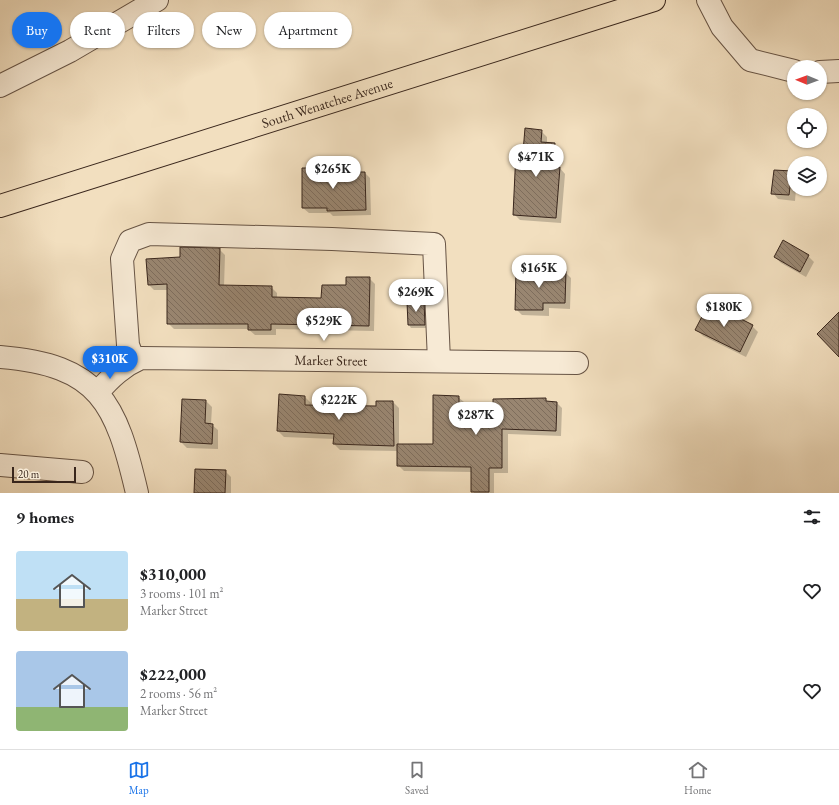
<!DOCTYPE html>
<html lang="en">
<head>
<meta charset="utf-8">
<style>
	:root { --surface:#fff; --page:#f2f2f2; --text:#202124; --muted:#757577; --line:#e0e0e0; --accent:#1a73e8 }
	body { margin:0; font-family:"EB Garamond",serif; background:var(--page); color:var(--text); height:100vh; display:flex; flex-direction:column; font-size:15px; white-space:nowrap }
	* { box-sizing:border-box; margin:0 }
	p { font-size:13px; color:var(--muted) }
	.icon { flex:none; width:22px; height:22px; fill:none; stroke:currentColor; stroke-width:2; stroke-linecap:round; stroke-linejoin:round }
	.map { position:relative; height:493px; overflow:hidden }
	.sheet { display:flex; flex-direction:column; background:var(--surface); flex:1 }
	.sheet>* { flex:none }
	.hud { position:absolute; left:12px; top:12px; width:400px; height:36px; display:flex; gap:8px }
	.needle { width:26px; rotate:271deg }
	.buttons { position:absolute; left:787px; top:60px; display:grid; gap:8px }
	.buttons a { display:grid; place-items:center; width:40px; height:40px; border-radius:50%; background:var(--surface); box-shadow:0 1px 3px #0004; font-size:20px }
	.scale { position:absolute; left:12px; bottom:10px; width:64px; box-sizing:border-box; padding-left:4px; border:2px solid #39261c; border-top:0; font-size:11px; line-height:14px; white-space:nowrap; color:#39261c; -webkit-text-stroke:3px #f7ead5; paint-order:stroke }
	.price { position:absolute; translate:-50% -34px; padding:0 9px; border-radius:14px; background:#fff; color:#222; font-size:13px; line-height:26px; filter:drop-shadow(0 1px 2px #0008) }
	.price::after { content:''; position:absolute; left:50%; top:24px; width:12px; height:9px; margin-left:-6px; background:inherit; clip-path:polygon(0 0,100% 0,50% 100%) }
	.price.active { background:var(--accent); color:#fff }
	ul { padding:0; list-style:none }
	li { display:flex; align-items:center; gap:12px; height:100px; padding:0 16px }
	li span { display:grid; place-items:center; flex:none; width:112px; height:80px; border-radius:4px; color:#555 }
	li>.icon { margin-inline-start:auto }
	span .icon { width:48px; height:48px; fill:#fffc; stroke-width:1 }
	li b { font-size:17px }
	h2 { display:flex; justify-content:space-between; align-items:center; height:48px; padding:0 16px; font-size:17px }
	.pill { padding:0 14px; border-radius:18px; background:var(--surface); box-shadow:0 1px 3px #0004; font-size:14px; line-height:36px }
	.pill.active { background:var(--accent); color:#fff }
	.menu { display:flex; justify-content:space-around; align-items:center; height:56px; border-top:1px solid var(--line); background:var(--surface); font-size:11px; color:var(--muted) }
	.menu a { display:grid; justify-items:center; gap:2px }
	.menu .active { color:var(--accent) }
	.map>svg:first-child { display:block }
	.shadow { fill:#0003 }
	.building { fill:url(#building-back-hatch); stroke:#39261c }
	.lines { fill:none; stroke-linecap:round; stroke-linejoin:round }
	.minor-casing { stroke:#675445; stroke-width:24 }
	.major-casing { stroke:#39261c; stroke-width:24 }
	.minor { stroke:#f7ead5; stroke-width:22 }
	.major { stroke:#f2dfbf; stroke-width:22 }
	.labels { text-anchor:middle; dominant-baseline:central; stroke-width:3.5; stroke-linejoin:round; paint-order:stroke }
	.street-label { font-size:14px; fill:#39261c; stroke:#f7ead5 }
</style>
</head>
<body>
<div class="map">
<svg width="839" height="493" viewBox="0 0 839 493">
	<defs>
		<pattern id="building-back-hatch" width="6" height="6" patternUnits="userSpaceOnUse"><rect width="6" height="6" fill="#998671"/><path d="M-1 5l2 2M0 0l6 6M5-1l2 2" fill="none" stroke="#7e6d5c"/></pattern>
	</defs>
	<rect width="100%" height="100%" fill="#f2dfbf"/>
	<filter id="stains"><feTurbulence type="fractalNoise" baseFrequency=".005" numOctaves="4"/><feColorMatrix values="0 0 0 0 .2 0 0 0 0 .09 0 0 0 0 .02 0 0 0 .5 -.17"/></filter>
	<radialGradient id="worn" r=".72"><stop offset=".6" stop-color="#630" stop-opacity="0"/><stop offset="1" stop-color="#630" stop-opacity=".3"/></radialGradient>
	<g class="shadow">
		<path d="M541,131L547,137V144H554L560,150L559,167L565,174L561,223L520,220L514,214L524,153Z"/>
		<path d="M323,169L327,173H365L370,178L371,215L333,216L330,213H309L303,208Z"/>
		<path d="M791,172L794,175V189H796L795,201L778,199L773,193Z"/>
		<path d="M219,249L225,255L224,287H271L277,293V298L322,299L369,278L375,284L374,331L276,329V335H255L248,329H174L168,323V290H154L149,285L181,258Z"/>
		<path d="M808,256L814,262L806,277L781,263L775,257Z"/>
		<path d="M565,272L571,278L570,309L549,308V316L522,315L516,309Z"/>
		<path d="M424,302L426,305L427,328H411L409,325Z"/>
		<path d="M752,326L758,332L746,357L703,336L697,330Z"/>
		<path d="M305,397L311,403V406L377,407L393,402L399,408V445H434L458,397L464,402V420H494L545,399L548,402L557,403L562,408L561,436L508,434V473H494V493H474L472,472L404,471L398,465V451L340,450L334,444L335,439L284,437L278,431Z"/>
		<path d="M206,401L212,407L211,424L218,430V449L187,448L181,442Z"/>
		<path d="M225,471L231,477V493H195Z"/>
	</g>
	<g class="building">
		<path d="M525,128L542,130L541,142L555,143L553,166L560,167L556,218L513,215L516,151L523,152Z"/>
		<path d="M302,168H324V172H365L366,210L327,211V208H302Z"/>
		<path d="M774,170L792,171L789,195L771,194Z"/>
		<path d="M783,240L809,255L800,272L774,257Z"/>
		<path d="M180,247L220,248L219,285L272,286V297L321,298L322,285H346V277H370L369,326L271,324V330H248V324H167V284L148,285L146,259L180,257Z"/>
		<path d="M516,270L566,271L565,303H543V310H515Z"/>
		<path d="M424,301L425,325H408L407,302Z"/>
		<path d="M709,303L753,325L740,352L695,330Z"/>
		<path d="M839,312V357L817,334Z"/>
		<path d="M279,394L305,396V405L376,406V401H393L394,446L333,444L334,434L277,431Z"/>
		<path d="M433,395L459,396V419H493V399L546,398V401L557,402L556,431L502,429V468H489V492H471V467L397,466V444H433Z"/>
		<path d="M182,399L206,400L205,423L213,424L212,444L180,442Z"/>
		<path d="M195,469L226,470L225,493H194Z"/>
	</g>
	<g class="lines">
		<defs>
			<g id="minor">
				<path d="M708,0L722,27L750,60L794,71"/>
				<path d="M820,72L839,71"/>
				<path d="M0,86L70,51L157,0"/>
				<path d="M0,357C100,365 116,403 137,493"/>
				<path d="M134,361L128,345L122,259L130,241L149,234L332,239L434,244L439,361"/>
				<path id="s1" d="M98,392C111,377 123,366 141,358L577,363"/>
				<path d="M0,465L82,472"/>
			</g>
			<g id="major">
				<path id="s2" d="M0,206L654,0"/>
			</g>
		</defs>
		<use href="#minor" class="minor-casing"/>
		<use href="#major" class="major-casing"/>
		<use href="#minor" class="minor"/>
		<use href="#major" class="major"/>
	</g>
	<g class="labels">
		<g class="street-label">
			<text stroke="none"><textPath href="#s2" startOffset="343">South Wenatchee Avenue</textPath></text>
			<text stroke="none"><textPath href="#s1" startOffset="245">Marker Street</textPath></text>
		</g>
	</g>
	<rect width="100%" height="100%" filter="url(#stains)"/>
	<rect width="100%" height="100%" fill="url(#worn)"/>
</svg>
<div class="buttons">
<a><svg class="needle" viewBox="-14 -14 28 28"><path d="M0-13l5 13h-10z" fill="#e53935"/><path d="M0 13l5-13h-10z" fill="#757577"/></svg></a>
<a><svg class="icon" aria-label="locate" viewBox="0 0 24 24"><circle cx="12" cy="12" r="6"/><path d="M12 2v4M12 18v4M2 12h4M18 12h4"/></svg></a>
<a><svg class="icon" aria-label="layers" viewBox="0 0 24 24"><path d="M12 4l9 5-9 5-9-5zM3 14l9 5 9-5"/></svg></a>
</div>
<div class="scale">20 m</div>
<b class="price" style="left:536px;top:178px">$471K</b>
<b class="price" style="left:333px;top:190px">$265K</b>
<b class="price" style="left:539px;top:289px">$165K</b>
<b class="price" style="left:416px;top:313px">$269K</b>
<b class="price" style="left:724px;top:328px">$180K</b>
<b class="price" style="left:324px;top:342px">$529K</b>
<b class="price active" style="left:110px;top:380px">$310K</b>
<b class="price" style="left:339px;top:421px">$222K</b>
<b class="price" style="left:476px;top:436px">$287K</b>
<div class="hud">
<a class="pill active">Buy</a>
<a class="pill">Rent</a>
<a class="pill">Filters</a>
<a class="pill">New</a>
<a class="pill">Apartment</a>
</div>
</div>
<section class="sheet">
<h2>9 homes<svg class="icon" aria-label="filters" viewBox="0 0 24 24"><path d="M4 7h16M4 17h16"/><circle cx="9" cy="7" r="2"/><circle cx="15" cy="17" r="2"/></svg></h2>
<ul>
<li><span style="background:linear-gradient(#bfe0f5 60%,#c2b280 0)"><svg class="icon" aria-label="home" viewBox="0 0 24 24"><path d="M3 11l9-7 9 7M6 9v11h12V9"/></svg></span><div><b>$310,000</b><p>3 rooms · 101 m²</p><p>Marker Street</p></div><svg class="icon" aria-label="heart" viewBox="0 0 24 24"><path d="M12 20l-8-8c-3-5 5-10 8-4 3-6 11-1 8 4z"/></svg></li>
<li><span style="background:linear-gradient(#a9c7e8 70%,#8fb573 0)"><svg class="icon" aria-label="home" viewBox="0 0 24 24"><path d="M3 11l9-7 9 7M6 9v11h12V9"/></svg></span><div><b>$222,000</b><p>2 rooms · 56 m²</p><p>Marker Street</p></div><svg class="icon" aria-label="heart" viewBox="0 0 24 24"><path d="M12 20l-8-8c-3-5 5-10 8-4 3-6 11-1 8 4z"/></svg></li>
</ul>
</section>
<nav class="menu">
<a class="active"><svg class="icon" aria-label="map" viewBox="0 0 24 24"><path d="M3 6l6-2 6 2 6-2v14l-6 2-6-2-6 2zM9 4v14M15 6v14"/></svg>Map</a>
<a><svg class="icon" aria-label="saved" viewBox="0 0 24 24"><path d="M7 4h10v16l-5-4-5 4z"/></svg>Saved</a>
<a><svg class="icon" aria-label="home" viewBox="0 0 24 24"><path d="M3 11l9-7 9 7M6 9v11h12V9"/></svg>Home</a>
</nav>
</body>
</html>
